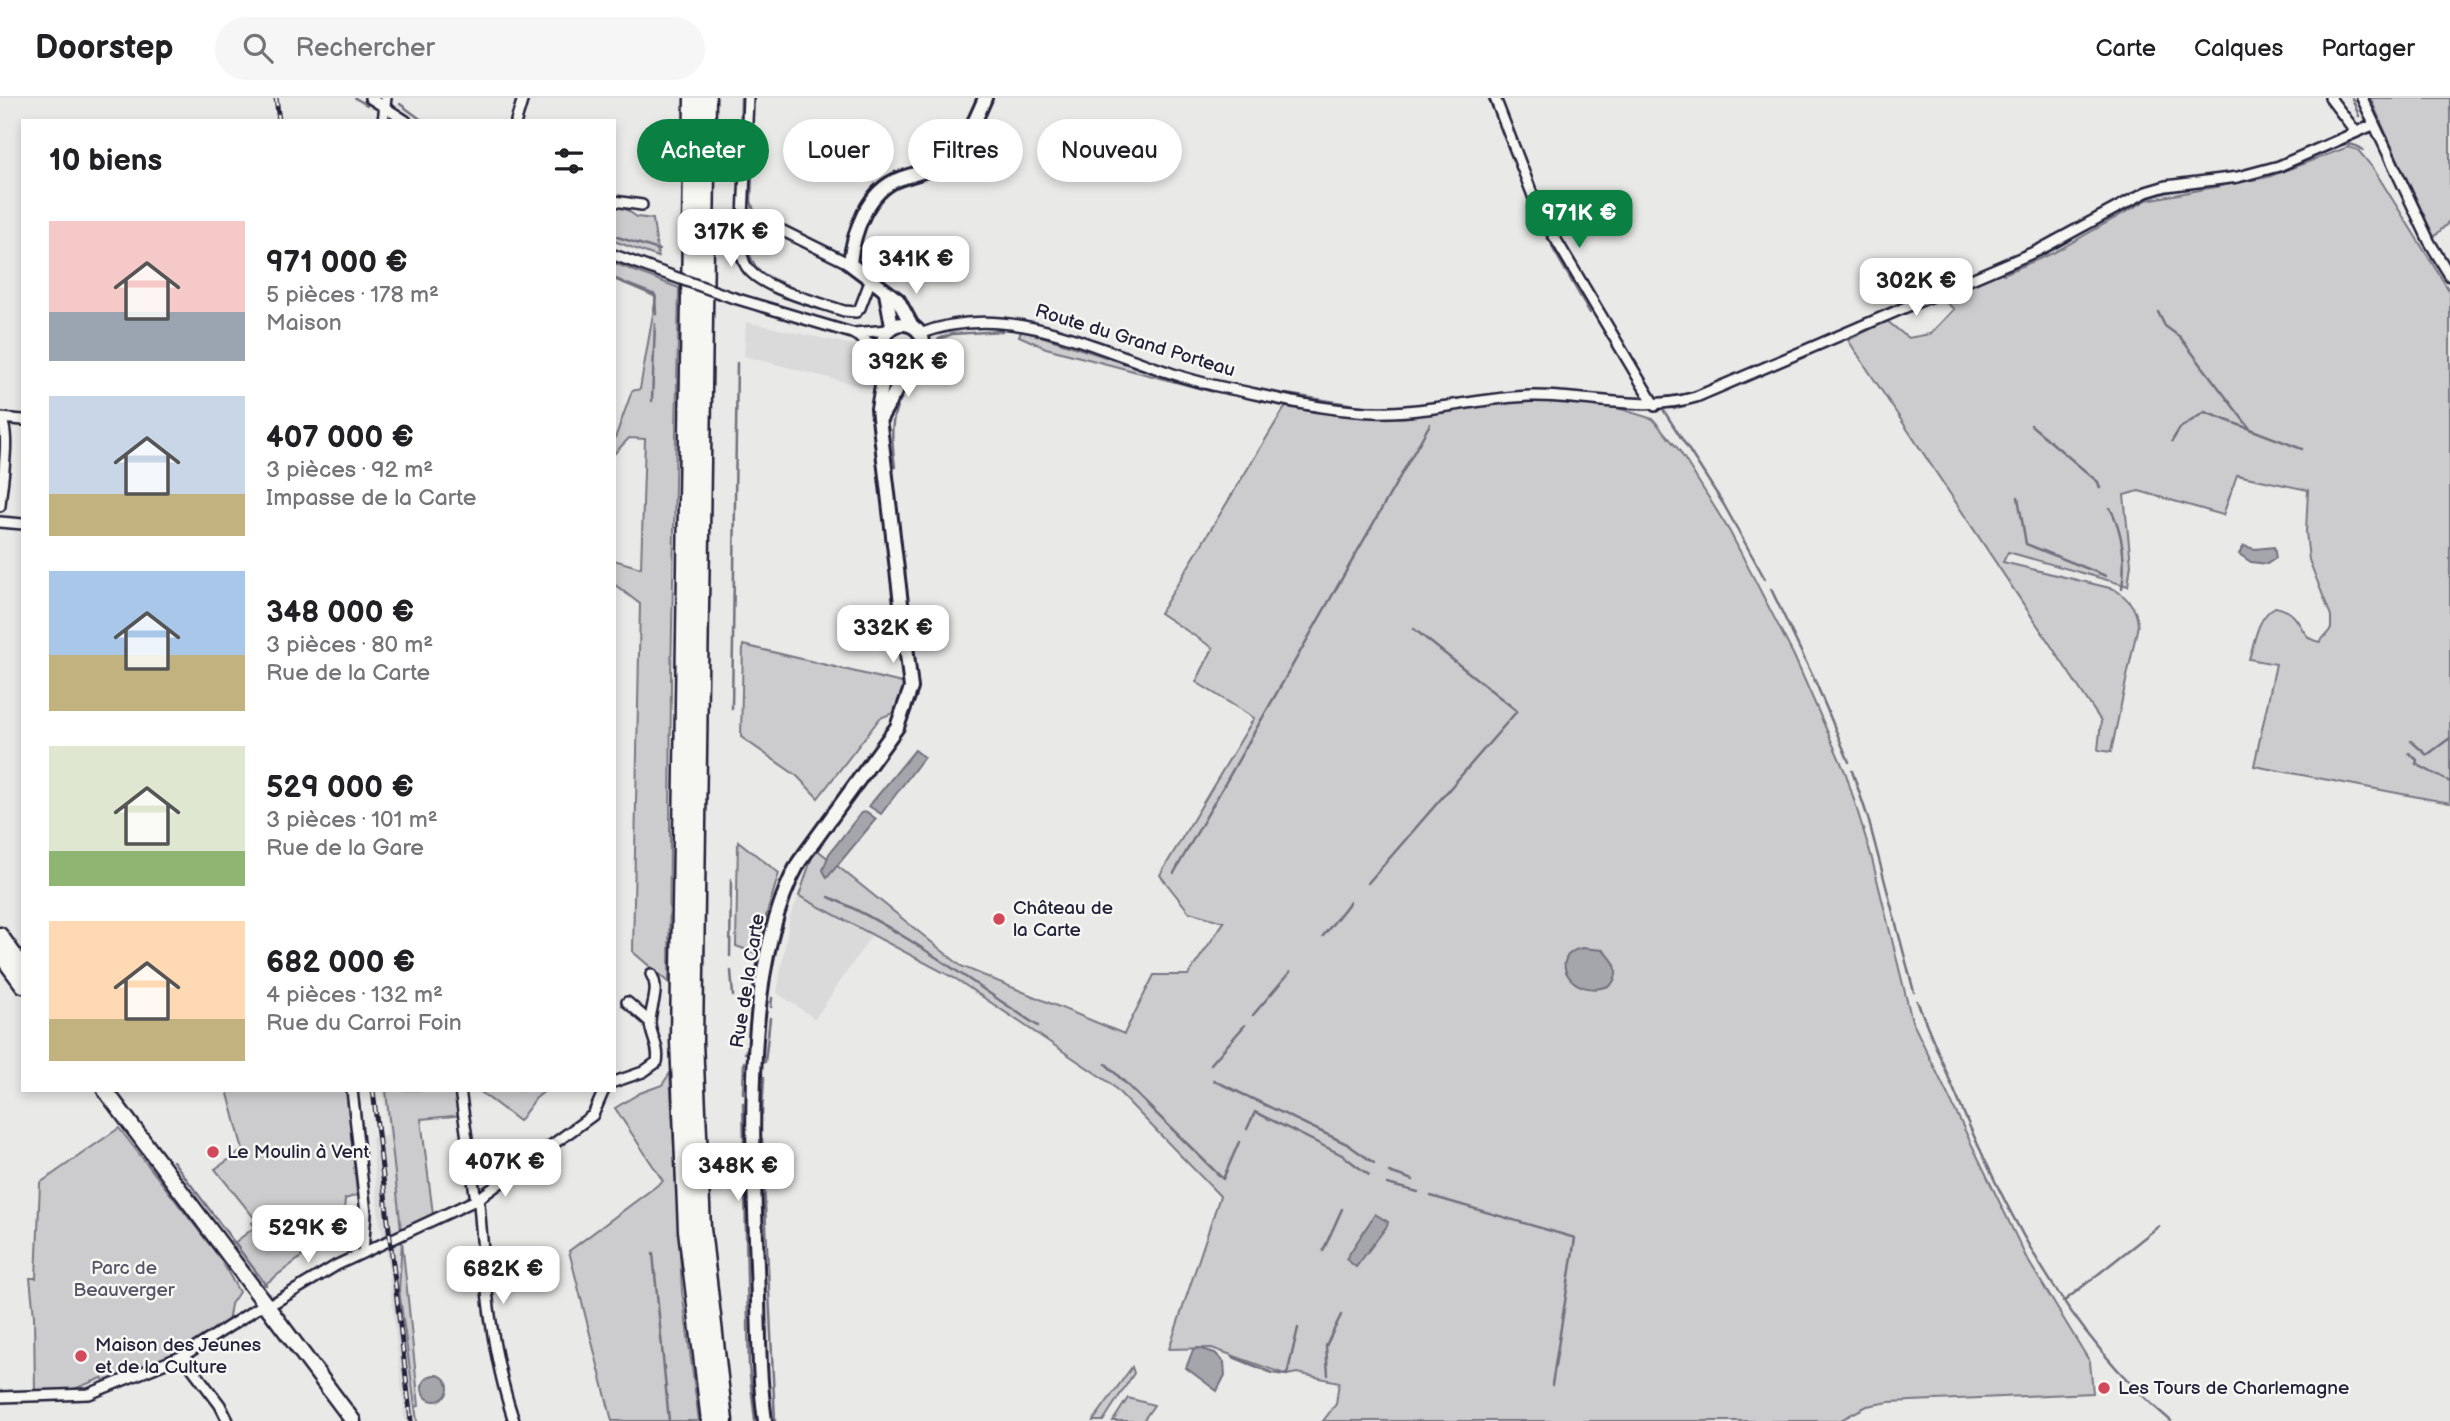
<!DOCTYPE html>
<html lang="fr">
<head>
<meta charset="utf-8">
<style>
	:root { --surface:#fff; --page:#f6f6f6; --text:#202124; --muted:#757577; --line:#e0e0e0; --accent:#0b8043 }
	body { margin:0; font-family:"Balsamiq Sans",sans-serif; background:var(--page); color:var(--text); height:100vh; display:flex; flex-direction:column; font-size:26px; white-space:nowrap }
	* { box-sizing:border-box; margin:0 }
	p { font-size:23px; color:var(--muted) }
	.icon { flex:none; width:38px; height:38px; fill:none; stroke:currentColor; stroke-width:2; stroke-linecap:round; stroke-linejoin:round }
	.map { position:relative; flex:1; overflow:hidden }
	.details { position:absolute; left:21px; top:21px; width:595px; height:973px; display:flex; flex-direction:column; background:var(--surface); border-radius:0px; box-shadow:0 4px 10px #0003 }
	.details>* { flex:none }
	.banner { position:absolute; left:637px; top:21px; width:665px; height:63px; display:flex; gap:14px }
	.price { position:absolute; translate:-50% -60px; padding:0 16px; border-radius:14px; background:#fff; color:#222; font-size:23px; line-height:46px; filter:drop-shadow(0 2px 4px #0008) }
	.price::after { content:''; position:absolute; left:50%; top:42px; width:21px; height:16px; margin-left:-10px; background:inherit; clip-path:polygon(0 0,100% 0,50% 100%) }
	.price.active { background:var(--accent); color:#fff }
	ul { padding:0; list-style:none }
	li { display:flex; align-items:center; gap:21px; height:175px; padding:0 28px }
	li span { display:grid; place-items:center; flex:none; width:196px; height:140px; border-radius:0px; color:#555 }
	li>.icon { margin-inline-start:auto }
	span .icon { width:84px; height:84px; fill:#fffc; stroke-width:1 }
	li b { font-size:30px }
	h2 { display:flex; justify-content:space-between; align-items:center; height:84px; padding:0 28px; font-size:30px }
	.pill { padding:0 24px; border-radius:32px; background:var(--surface); box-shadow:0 4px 10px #0003; font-size:24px; line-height:63px }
	.pill.active { background:var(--accent); color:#fff }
	header { display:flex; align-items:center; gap:42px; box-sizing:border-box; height:98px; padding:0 35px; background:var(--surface); border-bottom:2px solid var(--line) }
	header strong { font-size:33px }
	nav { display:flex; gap:38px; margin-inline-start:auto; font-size:24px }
	.search { width:490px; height:63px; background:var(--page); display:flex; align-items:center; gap:18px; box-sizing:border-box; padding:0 24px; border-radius:38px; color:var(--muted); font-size:26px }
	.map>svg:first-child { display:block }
	.built { fill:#dadada }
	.green { fill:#ccccce; stroke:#777784; stroke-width:2 }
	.water { fill:#a5a5ac; stroke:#71717f; stroke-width:2 }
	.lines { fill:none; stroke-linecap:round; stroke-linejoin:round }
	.stream { stroke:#71717f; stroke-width:2.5 }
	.street-casing { stroke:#22223b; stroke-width:14 }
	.secondary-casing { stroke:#22223b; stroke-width:18 }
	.primary-casing { stroke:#22223b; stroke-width:19 }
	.highway-casing { stroke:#22223b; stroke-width:21 }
	.street { stroke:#f6f6f2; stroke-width:9 }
	.secondary { stroke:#f6f6f2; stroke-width:12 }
	.primary { stroke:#f6f6f2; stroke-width:14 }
	.highway { stroke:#f6f6f2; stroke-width:16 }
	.rail-casing { stroke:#22223b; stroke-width:5 }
	.rail { stroke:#f6f6f2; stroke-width:2.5; stroke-dasharray:8; stroke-linecap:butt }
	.street-bridge-casing { stroke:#22223b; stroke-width:14; stroke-linecap:butt }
	.street-bridge { stroke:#f6f6f2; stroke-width:9 }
	.poi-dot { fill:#d1495b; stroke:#f6f6f2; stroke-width:2.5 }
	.labels { text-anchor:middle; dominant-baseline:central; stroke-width:5; stroke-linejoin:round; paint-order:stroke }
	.street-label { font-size:19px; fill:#22223b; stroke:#f6f6f2 }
	.poi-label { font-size:19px; fill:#22223b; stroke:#f6f6f2; text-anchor:start }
	.park-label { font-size:19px; fill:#555567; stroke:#f6f6f2 }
</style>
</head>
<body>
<header>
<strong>Doorstep</strong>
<div class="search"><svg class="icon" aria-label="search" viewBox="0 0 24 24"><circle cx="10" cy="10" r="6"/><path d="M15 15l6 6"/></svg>Rechercher</div>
<nav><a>Carte</a><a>Calques</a><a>Partager</a></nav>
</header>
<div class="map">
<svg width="2450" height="1323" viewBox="0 0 2450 1323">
	<rect width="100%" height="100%" fill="#e9e9e7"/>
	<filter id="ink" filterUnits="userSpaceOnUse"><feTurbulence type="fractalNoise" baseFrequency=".0143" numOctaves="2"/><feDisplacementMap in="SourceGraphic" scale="14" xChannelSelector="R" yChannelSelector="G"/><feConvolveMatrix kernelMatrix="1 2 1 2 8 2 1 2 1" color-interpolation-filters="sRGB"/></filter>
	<g filter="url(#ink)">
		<g class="built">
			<path d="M746,224L863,249L878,263L875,292L744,258Z"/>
			<path d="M799,798L871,838L815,921L777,895L790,818Z"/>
			<path d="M383,992H386L402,1143L399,1192L416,1323H405L386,1151L379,1122L372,1040L388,1037Z"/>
		</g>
		<g class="green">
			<path d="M2369,0H2450V123L2434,139Z"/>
			<path d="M2348,49L2358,52L2373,70L2450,194V705L2254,668L2276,566L2249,561C2255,543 2257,519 2275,509C2305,514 2297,541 2320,544L2331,531V518L2309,462L2306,434L2308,392L2237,377L2223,417L2139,393L2124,397L2131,466L2128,488L2008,454L2003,464L2114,491C2128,500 2137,510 2138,527L2111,654L2098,652L2101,623L1848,242L1887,223L1908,240L1930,236L1954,211L1935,196L1994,173L2004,176L2053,155L2147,102L2268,79Z"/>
			<path d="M614,103L637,119L653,121L658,159L614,143Z"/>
			<path d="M614,165L679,190L671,579L669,885L633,854L640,506L614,486V462L641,470L645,341L629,340L614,356V343L632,293L640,291L656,199L614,180Z"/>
			<path d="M1022,232L1213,294L1046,250L1019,238Z"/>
			<path d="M1589,301L1653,321L1679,352L1730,434L1794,558L1846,676L1871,757L1912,923L2026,1159L2090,1264L2093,1295L1889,1304L1867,1308L1839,1323H1323L1336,1306L1339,1284L1297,1275L1287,1277L1212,1250L1169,1251L1220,1098L1110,985L956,881L799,798L815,750L961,868L1124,936L1154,877H1188L1224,824L1189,814L1160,777L1254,620L1196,584L1213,550L1160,515L1284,311L1296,303L1389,315L1488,302Z"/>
			<path d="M743,547L906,586L898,613L880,620L818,700L797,678L741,639Z"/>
			<path d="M738,743L779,775L755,855L736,848Z"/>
			<path d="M670,975L682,1193L699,1323H612L569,1153L663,1083L615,1010L640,995L662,987Z"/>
			<path d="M227,992H347L357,1097L345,1101L343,1126L337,1146L320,1155L307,1130L297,1137L308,1154L256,1193L225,1152L255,1129L252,1125L256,1122L215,1071L243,1052Z"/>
			<path d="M386,992H460L464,1017L421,1021L433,1116L401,1132Z"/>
			<path d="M478,992H546L536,1000L519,1023Z"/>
			<path d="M119,1030L220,1160L239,1194L231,1206L228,1225L205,1243L106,1284L102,1280L74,1291L35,1295L34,1218L30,1180H36L40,1085Z"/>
			<path d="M402,1143L419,1308L415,1309L417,1323L399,1192Z"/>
			<path d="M1132,1269L1134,1275L1103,1323H1093Z"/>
			<path d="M1128,1300L1154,1307L1143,1323H1113Z"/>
		</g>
		<g class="water">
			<path d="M2244,448L2255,451L2274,449L2276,460L2267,466L2251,464L2239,456Z"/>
			<path d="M915,652L924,659L881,716L869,708Z"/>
			<path d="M867,714L876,721L827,780L823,772L829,756L861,715Z"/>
			<path d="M1582,850L1603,852C1614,862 1622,873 1611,887C1571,904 1546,857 1582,850Z"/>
			<path d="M1375,1116L1388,1124L1387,1128L1356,1169L1346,1161Z"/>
			<path d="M1198,1250L1215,1255L1224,1264L1225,1277L1217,1293L1186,1270L1193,1252Z"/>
			<circle cx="435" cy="1290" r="13"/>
		</g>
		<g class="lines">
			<g class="stream">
				<path d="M355,0L367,7"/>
				<path d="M1489,0L1527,93"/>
				<path d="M2336,0L2352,20"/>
				<path d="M2352,0L2359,18"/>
				<path d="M2370,0L2408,87"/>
				<path d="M400,6L423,23"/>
				<path d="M740,58L741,0"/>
				<path d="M2286,70C2307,61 2344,35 2363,52"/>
				<path d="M752,73L751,103L754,113"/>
				<path d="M1533,84L1557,135"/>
				<path d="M2134,105C2180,85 2233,90 2280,72"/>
				<path d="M1532,106L1548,141"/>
				<path d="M614,138L659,152"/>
				<path d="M747,147C752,173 764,178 787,187"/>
				<path d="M1552,149L1590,215"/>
				<path d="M2007,173L2054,151L2100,124"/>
				<path d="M614,181L655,197L656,216"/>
				<path d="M1915,210L1994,177"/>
				<path d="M2158,214L2165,228L2180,239L2251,332"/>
				<path d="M1833,245L1895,219"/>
				<path d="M1639,273L1656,299"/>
				<path d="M1286,296L1367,309H1394"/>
				<path d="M652,303L655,226"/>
				<path d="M1674,311L1695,303"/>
				<path d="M1664,313L1724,407L1765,481"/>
				<path d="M2031,327L2098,384L2100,390"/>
				<path d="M2172,343L2180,330L2205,314L2302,351"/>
				<path d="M895,369C888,316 893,306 927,266C933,259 934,249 939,241L952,236L1002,233"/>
				<path d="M2018,399L2026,446L2106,478"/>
				<path d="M2110,410C2123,433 2126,464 2122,490"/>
				<path d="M1771,491L1816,585L1849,664"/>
				<path d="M732,611L737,265"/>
				<path d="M2411,643L2427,657L2450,640"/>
				<path d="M2409,655L2417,662L2416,666L2450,684"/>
				<path d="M1852,673L1868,720L1914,894"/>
				<path d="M1174,775L1430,326"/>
				<path d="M1368,785L1517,613L1414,531"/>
				<path d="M829,799C903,831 970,884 1038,928"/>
				<path d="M1323,838L1350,804"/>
				<path d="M730,858L731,781"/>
				<path d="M731,873L733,898"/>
				<path d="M1917,903C1979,1054 2042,1216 2171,1323"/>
				<path d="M771,909L772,900"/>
				<path d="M1253,917L1290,874"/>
				<path d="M745,955L746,952"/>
				<path d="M765,964L770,920"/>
				<path d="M1106,966L1223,1081L1239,1044"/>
				<path d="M1211,966L1245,927"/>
				<path d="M1213,982L1347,1046L1374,1065"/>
				<path d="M743,995L744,964"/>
				<path d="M743,1005L749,1268L755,1323"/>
				<path d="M762,1016L764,979"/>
				<path d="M1247,1031L1255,1014L1342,1057L1369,1077"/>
				<path d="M762,1041L775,1323"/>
				<path d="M173,1063L266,1187"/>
				<path d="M1389,1074L1413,1082"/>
				<path d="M1387,1086L1418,1094"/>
				<path d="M1431,1098L1575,1140L1552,1287"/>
				<path d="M1323,1153L1342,1111"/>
				<path d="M653,1155L669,1323"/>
				<path d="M2063,1204L2159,1128"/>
				<path d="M1233,1259L1272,1275L1287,1277L1298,1230"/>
				<path d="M1328,1277L1326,1248L1341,1217"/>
			</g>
			<defs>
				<g id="street">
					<path d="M370,0L406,23"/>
					<path d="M1495,0L1535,103L1552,135L1655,308"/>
					<path d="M2330,0L2356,34"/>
					<path d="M2362,0L2429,143L2450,178"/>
					<path d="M383,23L386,0"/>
					<path d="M516,23L523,0"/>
					<path d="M614,103L642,107"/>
					<path d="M743,121L748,0"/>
					<path d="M614,157L661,174"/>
					<path d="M850,166L781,132L743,121C741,136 738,151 745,166C756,190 819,204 844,213L856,214L860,210L871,181"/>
					<path d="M731,199L852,235L884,253"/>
					<path d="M854,235L888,232"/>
					<path d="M920,236C1019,196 1121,268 1217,288C1273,299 1333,316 1390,314C1438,313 1484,299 1532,298C1587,297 1642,315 1696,299L2039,152L2146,94L2166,88L2238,79L2279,68L2373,27"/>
					<path d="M0,320C12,332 1,389 0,408"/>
					<path d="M0,320L23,322"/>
					<path d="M0,424L23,426"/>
					<path d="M627,904L650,924"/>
					<path d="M614,984L643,974L657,964C660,949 651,939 650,925C650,908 661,892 651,876"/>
					<path d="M352,992L366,1115L363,1154"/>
					<path d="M460,992L475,1096L479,1105C485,1180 490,1252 514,1323"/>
					<path d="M183,1258L220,1307L228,1323"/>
					<path d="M0,1299L89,1296L183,1258L256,1211L277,1203L337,1167L478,1101L593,1017L604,992"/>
				</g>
				<g id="secondary">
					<path d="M886,195L892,228"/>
					<circle cx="903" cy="246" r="20"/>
					<path d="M912,228L898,202L850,166C853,135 867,93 899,81C916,75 935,72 949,60C966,45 976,21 985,0"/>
					<path d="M881,319L912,264"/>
					<path d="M765,1323C758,1272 759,1220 757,1168C753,1051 741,868 799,764L897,629L911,590L878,311L887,259"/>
				</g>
				<g id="primary">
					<path d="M0,837L23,869"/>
					<path d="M0,856L23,887"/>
					<path d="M105,992L353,1323"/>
				</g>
				<g id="highway">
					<path d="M693,0L679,943L687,1132L710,1323"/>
					<path d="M707,0L694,943L702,1131L724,1323"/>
				</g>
			</defs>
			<use href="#street" class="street-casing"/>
			<use href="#secondary" class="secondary-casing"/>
			<use href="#primary" class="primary-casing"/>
			<use href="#highway" class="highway-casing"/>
			<use href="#street" class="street"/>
			<use href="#secondary" class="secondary"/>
			<use href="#primary" class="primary"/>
			<use href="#highway" class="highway"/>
			<defs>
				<g id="rail">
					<path d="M276,0L279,23"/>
					<path d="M373,992L411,1323"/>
				</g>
			</defs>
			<use href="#rail" class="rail-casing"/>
			<use href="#rail" class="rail"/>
			<defs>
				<path id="street-bridge" d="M661,174L731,199"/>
			</defs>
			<use href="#street-bridge" class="street-bridge-casing"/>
			<use href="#street-bridge" class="street-bridge"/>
		</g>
	</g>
	<g class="poi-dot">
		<circle cx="999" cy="821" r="7"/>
		<circle cx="213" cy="1054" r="7"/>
		<circle cx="81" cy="1258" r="7"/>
		<circle cx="2104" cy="1290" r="7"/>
	</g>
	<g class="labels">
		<g class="street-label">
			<text transform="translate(1135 243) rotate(17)">Route du Grand Porteau</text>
			<text transform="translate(748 883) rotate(-81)">Rue de la Carte</text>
		</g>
		<g class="poi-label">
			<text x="1013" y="810">Château de<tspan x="1013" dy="22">la Carte</tspan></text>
			<text x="227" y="1054">Le Moulin à Vent</text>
			<text x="95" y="1247">Maison des Jeunes<tspan x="95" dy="22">et de la Culture</tspan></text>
			<text x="2118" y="1290">Les Tours de Charlemagne</text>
		</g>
		<g class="park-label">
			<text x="124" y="1170">Parc de<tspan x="124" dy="22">Beauverger</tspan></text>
		</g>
	</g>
</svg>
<b class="price active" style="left:1579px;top:152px">971K €</b>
<b class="price" style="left:731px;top:171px">317K €</b>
<b class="price" style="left:916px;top:198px">341K €</b>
<b class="price" style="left:1916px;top:220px">302K €</b>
<b class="price" style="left:908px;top:301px">392K €</b>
<b class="price" style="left:893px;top:567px">332K €</b>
<b class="price" style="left:505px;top:1101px">407K €</b>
<b class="price" style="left:738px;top:1105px">348K €</b>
<b class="price" style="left:308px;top:1167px">529K €</b>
<b class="price" style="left:503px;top:1208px">682K €</b>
<div class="banner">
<a class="pill active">Acheter</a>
<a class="pill">Louer</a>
<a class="pill">Filtres</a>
<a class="pill">Nouveau</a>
</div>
<section class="details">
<h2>10 biens<svg class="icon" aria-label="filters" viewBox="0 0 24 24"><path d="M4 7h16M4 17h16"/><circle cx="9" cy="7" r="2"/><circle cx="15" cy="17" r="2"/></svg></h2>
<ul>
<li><span style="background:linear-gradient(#f6c9c9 65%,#9aa5b1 0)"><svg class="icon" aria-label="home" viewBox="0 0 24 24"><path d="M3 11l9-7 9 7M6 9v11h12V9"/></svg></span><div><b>971 000 €</b><p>5 pièces · 178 m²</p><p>Maison</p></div></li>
<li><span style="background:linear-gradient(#c9d6e8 70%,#c2b280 0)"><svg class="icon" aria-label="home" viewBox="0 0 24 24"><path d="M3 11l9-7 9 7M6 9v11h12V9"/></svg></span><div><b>407 000 €</b><p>3 pièces · 92 m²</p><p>Impasse de la Carte</p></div></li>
<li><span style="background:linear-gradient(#a9c7e8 60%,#c2b280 0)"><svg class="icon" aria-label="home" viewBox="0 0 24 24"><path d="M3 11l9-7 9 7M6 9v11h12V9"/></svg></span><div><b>348 000 €</b><p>3 pièces · 80 m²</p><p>Rue de la Carte</p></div></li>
<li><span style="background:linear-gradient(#dfe7d0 75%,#8fb573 0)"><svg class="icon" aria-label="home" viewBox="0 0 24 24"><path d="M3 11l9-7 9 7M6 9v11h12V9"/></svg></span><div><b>529 000 €</b><p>3 pièces · 101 m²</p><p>Rue de la Gare</p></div></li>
<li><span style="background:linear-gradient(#ffd9b3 70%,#c2b280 0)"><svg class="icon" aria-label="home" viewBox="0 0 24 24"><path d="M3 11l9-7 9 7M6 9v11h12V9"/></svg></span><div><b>682 000 €</b><p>4 pièces · 132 m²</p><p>Rue du Carroi Foin</p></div></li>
</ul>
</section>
</div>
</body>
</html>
